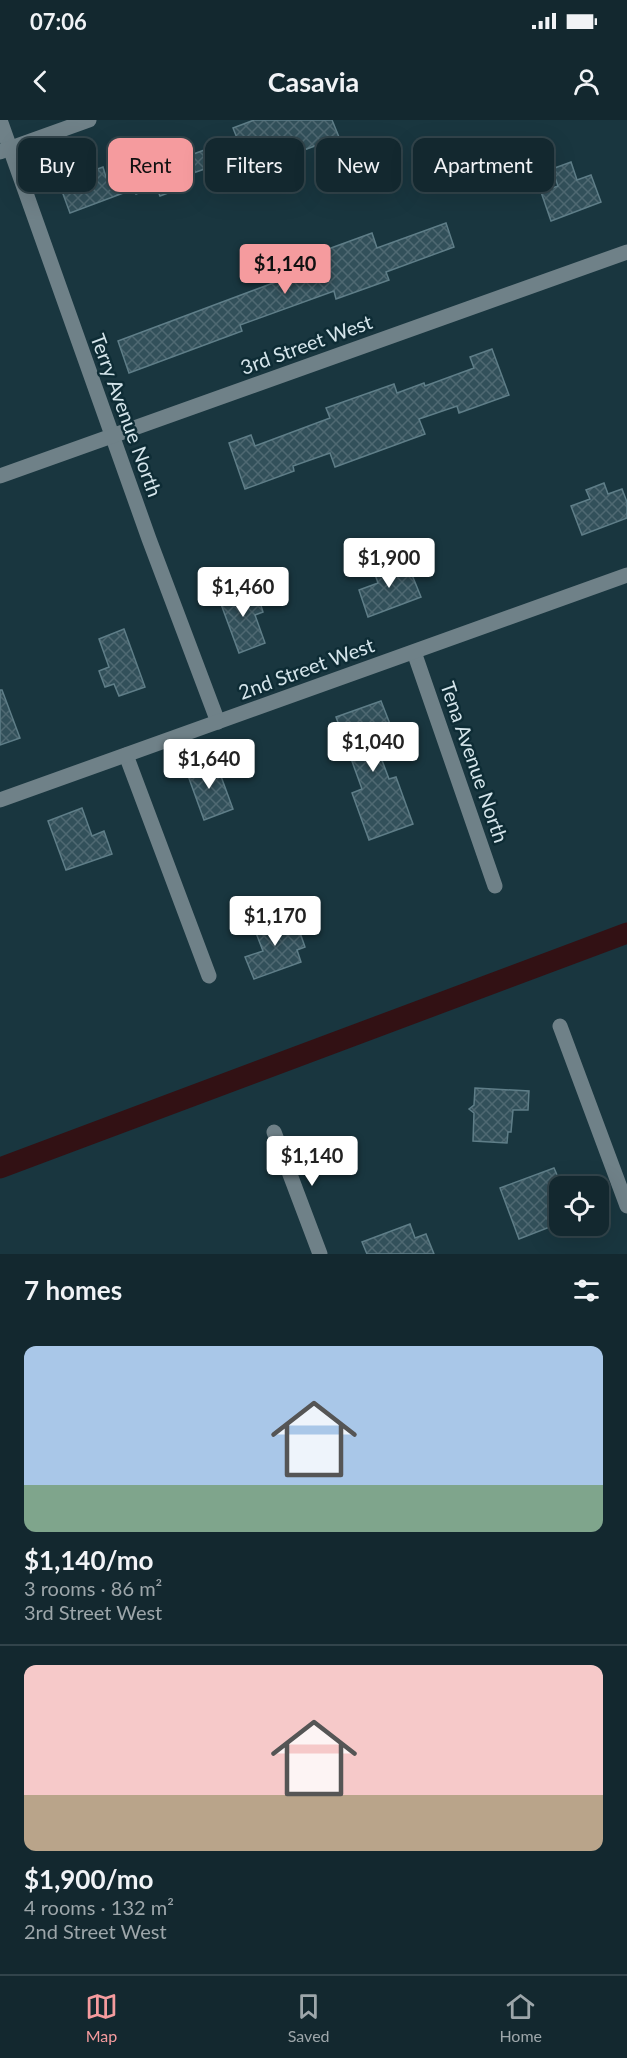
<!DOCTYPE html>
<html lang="en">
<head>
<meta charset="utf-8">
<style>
	:root { --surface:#13282f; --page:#20343b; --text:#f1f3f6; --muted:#9da6aa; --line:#32444b; --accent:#f59b9e }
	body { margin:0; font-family:Lato,sans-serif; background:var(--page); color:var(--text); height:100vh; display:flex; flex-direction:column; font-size:22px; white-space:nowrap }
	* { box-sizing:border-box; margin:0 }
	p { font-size:20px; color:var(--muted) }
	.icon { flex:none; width:33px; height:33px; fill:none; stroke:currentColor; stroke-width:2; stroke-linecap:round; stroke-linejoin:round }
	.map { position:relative; height:1134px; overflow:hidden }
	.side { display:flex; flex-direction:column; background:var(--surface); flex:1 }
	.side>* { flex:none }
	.hud { position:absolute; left:18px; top:18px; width:591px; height:54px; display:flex; gap:12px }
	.tools { position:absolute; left:549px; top:1056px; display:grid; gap:12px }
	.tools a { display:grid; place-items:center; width:60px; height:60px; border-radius:12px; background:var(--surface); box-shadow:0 6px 24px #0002,0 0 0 2px var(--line); font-size:30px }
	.price { position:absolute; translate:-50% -51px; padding:0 14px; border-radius:6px; background:#fff; color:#222; font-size:20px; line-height:39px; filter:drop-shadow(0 2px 3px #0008) }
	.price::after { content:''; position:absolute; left:50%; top:36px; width:18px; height:14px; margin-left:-9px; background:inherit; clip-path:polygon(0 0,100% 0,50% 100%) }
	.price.active { background:var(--accent); color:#111 }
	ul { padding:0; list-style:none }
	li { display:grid; align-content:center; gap:12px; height:318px; padding:0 24px }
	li+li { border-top:2px solid var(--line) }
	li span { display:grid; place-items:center; height:186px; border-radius:12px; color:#555 }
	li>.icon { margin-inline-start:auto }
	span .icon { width:108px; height:108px; fill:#fffc; stroke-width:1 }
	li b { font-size:26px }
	h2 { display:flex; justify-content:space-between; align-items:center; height:72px; padding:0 24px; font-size:26px }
	.pill { padding:0 21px; border-radius:12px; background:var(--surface); box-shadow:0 6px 24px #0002,0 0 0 2px var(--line); font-size:21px; line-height:54px }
	.pill.active { background:var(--accent); color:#111 }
	.status { display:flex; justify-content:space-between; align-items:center; height:42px; padding:0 30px; background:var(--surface); direction:ltr }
	.status svg { height:16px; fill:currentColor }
	header { display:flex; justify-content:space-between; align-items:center; height:78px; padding:0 24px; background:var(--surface); font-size:27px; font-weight:700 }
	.menu { display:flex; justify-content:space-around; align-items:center; height:84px; border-top:2px solid var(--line); background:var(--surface); font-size:16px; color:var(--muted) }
	.menu a { display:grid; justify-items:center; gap:3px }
	.menu .active { color:var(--accent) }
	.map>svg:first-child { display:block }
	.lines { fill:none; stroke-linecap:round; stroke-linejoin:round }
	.canal { stroke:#321114; stroke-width:21 }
	.building { fill:url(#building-cross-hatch); stroke:#5f7e88; stroke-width:1.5 }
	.minor { stroke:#6f8188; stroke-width:15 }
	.labels { text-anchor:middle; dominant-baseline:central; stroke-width:5; stroke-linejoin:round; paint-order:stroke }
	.street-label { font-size:20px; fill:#d5e5eb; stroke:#0e2c35 }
</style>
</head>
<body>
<div class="status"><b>07:06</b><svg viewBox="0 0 49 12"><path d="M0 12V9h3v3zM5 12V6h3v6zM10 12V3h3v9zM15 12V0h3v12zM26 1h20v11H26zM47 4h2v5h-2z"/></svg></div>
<header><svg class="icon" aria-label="back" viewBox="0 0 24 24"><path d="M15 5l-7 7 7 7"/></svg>Casavia<svg class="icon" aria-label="person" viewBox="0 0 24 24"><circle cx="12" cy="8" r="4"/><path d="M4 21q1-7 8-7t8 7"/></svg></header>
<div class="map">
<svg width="627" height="1134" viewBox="0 0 627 1134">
	<defs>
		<pattern id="building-cross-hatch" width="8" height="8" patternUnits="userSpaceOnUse" patternTransform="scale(1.5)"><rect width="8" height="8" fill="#32505a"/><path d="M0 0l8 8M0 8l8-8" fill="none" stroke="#4f6972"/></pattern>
	</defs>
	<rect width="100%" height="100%" fill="#19363f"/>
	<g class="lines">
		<path class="canal" d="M0,1048L627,813"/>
	</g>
	<g class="building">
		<path d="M254,0H332L339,17L269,43L274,57L229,73L219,44L173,60L176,70L160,76L156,66L136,74L134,69L70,93L59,63L103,47L106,57L158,38L155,27L181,18L188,36L237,18L233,8Z"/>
		<path d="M571,42L577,60L591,55L601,82L551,101L541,72L558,66L552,49Z"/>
		<path d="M446,103L454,127L386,152L389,160L336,179L334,171L240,205L242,211L129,253L118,221L324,144L320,132L372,113L377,128Z"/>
		<path d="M492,229L509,275L459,293L457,286L419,299L425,314L335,347L330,333L293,346L294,351L245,369L229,323L251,315L255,326L330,298L326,288L394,264L397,273L424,263L425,266L474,248L470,237Z"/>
		<path d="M604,363L608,374L622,369L627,382V398L582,415L571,386L590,379L586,370Z"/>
		<path d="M392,438L398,454L410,450L421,477L368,497L359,470L378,463L372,446Z"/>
		<path d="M245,466L250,479L258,476L263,492L255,495L265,523L239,533L218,476Z"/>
		<path d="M124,509L145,567L119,576L114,564L105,567L99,551L109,547L99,519Z"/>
		<path d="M0,570H2L20,618L0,625Z"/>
		<path d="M381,581L390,604L371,611L389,659L396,657L413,704L369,720L352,673L362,669L336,597Z"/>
		<path d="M215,640L233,689L204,700L186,650Z"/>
		<path d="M82,688L92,716L104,711L112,734L66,750L48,701Z"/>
		<path d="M283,795L289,810L298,807L305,827L297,830L301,842L254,859L245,837L263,831L253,805Z"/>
		<path d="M475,968L529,971L528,990H513L511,1012H508L507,1023L473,1021L474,993L469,989L474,985Z"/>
		<path d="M554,1048L560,1062V1103L519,1119L500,1068Z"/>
		<path d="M410,1104L415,1118L426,1114L434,1134H367L362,1122Z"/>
	</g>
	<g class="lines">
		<g class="minor">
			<path d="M0,0L149,419L218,602"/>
			<path d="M0,32L89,0"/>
			<path d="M0,356L627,132"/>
			<path d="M414,532L495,766"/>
			<path d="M126,635L209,856"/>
			<path d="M0,680L627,455"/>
			<path d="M560,906L627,1086"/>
			<path d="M274,1012L320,1134"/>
		</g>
	</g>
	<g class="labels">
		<g class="street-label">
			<text transform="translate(306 224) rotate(-20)">3rd Street West</text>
			<text transform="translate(127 295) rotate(70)">Terry Avenue North</text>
			<text transform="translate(306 548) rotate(-20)">2nd Street West</text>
			<text transform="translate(475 642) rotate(71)">Tena Avenue North</text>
		</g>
	</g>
</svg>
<div class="tools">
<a><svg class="icon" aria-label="locate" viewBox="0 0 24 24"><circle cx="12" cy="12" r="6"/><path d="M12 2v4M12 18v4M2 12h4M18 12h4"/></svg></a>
</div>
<b class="price active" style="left:285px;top:175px">$1,140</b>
<b class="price" style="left:389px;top:469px">$1,900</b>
<b class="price" style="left:243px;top:498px">$1,460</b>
<b class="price" style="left:373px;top:653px">$1,040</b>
<b class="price" style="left:209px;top:670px">$1,640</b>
<b class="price" style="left:275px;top:827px">$1,170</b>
<b class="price" style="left:312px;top:1067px">$1,140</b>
<div class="hud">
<a class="pill">Buy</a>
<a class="pill active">Rent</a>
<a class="pill">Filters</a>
<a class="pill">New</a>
<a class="pill">Apartment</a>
</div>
</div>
<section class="side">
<h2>7 homes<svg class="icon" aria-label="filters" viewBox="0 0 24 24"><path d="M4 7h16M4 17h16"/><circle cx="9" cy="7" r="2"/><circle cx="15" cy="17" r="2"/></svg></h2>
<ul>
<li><span style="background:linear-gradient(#a9c7e8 75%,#7fa58c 0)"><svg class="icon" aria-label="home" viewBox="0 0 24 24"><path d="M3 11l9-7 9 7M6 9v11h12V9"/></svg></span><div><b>$1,140/mo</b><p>3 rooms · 86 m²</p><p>3rd Street West</p></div></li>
<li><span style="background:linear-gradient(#f6c9c9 70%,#b9a48a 0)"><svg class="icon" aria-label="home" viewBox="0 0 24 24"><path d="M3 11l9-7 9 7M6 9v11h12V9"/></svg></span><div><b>$1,900/mo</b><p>4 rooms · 132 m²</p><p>2nd Street West</p></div></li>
</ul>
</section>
<nav class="menu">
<a class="active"><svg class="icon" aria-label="map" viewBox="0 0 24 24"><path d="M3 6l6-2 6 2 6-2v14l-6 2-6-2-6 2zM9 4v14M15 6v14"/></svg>Map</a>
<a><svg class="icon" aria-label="saved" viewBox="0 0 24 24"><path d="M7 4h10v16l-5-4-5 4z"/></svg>Saved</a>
<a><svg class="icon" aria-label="home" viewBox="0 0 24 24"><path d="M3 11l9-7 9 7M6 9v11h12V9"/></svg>Home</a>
</nav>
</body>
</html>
